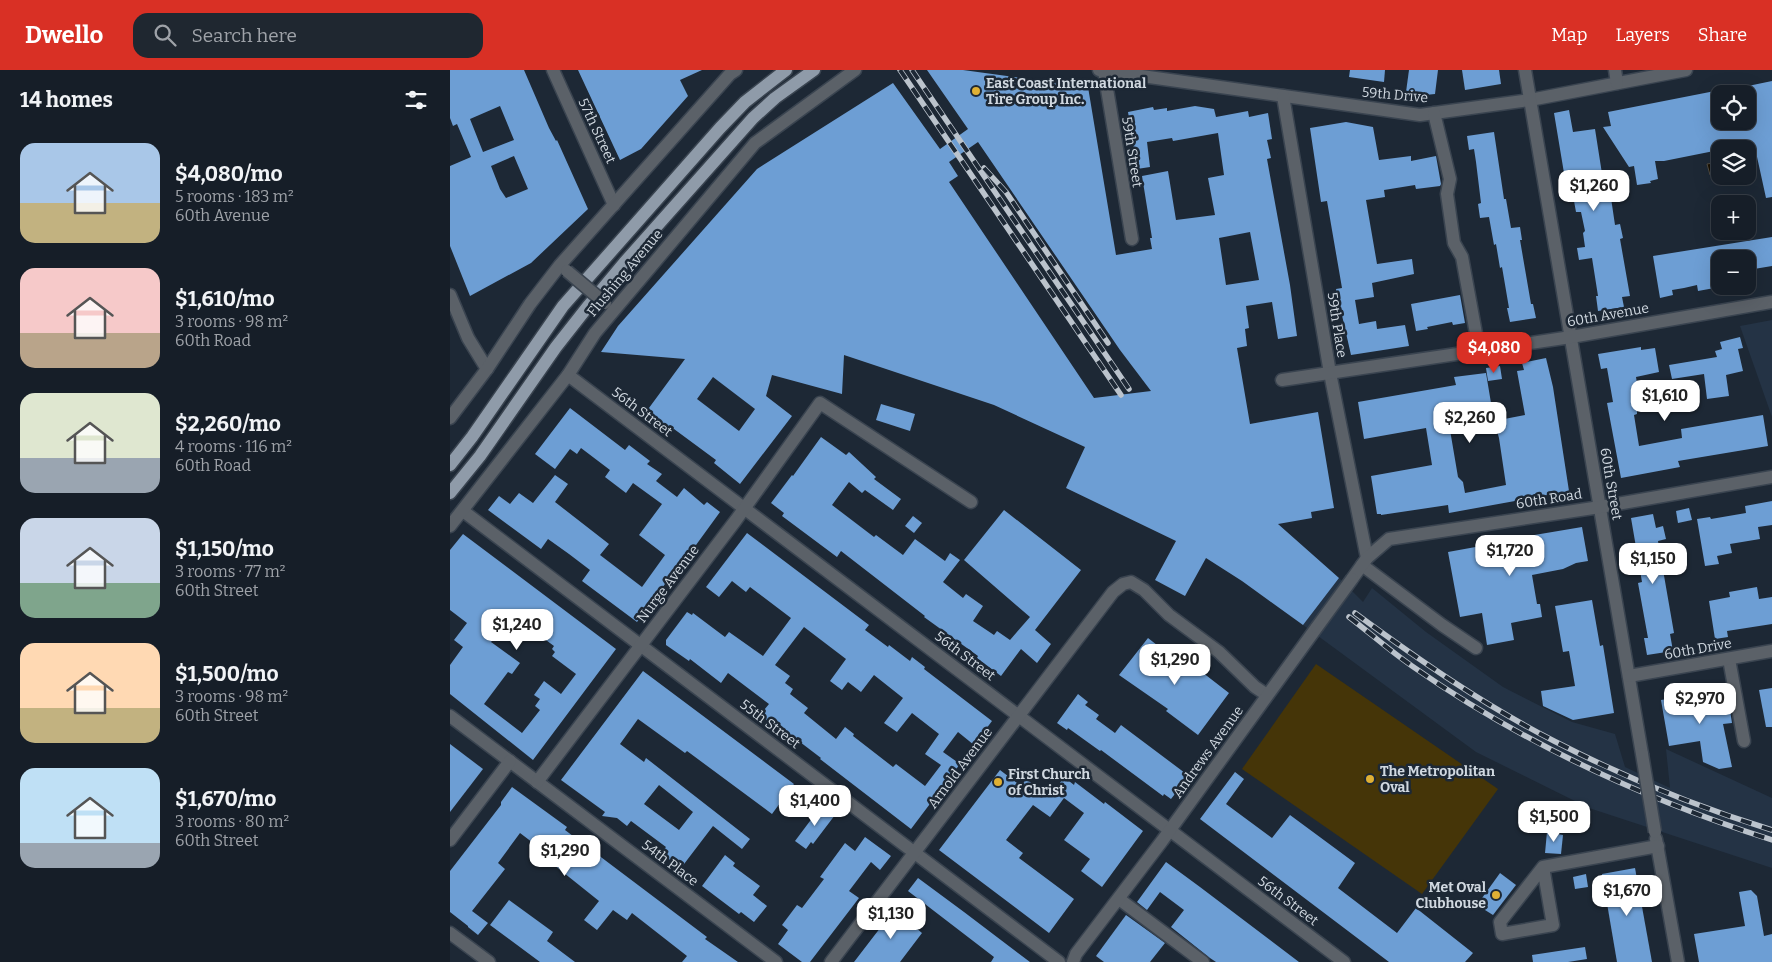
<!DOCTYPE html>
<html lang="en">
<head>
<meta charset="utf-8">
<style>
	:root { --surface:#161e28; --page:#1f2730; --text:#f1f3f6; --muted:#9ea2a8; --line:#353c45; --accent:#d93025 }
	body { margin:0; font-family:Bitter,serif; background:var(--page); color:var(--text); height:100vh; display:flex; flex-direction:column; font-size:19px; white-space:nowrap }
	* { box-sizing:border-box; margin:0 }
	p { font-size:16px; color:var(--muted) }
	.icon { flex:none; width:28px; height:28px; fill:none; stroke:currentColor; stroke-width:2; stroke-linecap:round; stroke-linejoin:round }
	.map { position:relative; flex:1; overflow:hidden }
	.panel { display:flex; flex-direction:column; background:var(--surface); width:450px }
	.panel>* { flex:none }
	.tools { position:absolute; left:1261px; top:15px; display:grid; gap:10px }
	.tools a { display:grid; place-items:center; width:45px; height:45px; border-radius:10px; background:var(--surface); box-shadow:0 5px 20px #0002,0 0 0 1px var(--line); font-size:25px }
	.price { position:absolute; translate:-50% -42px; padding:0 11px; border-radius:10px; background:#fff; color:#222; font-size:16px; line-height:32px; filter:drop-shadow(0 1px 2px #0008) }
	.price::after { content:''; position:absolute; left:50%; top:30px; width:15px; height:11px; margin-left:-8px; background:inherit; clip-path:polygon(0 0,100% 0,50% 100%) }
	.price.on { background:var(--accent); color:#fff }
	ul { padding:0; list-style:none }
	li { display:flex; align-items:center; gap:15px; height:125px; padding:0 20px }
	li span { display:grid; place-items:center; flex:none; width:140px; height:100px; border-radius:15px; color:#555 }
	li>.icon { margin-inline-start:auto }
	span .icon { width:60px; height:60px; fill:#fffc; stroke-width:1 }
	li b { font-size:21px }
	h2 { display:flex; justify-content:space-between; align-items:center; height:60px; padding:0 20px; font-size:21px }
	header { display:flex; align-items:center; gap:30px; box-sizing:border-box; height:70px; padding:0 25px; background:var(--accent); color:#fff }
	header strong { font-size:24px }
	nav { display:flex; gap:28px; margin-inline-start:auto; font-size:18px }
	.search { width:350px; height:45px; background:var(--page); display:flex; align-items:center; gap:12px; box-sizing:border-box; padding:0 18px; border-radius:15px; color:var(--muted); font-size:19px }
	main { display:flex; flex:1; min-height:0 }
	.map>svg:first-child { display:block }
	.built { fill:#243345 }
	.green { fill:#453508 }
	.water { fill:#191000; stroke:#504c43 }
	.building { fill:#6d9ed4; fill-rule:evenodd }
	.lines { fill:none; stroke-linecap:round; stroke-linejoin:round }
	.minor-casing { stroke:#3a4450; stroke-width:15 }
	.major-casing { stroke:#3a4450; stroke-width:15 }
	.minor { stroke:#5b6168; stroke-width:12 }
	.major { stroke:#8f9ba9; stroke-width:12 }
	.rail-casing { stroke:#bbc3cc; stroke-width:5.5 }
	.rail { stroke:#1d2835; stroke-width:4; stroke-dasharray:11; stroke-linecap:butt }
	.minor-bridge-casing { stroke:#3a4450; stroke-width:15; stroke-linecap:butt }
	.minor-bridge { stroke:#5b6168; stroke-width:12 }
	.poi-dot { fill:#dfb034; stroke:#1d2835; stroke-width:2 }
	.labels { text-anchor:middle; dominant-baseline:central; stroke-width:5; stroke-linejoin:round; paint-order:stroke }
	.poi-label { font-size:14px; font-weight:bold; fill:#d0d8e0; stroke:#1d2835; text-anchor:start }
	.street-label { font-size:14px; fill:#d0d8e0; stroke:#1d2835 }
</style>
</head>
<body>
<header>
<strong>Dwello</strong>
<div class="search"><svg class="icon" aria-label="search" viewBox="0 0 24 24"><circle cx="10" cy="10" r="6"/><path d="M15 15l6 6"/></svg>Search here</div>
<nav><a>Map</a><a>Layers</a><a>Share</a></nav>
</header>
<main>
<section class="panel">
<h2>14 homes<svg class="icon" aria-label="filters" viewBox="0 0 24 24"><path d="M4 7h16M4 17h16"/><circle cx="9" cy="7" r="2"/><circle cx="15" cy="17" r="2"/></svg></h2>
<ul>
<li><span style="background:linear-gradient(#a9c7e8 60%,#c2b280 0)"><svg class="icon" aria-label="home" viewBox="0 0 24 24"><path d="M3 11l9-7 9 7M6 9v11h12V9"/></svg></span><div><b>$4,080/mo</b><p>5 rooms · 183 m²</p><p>60th Avenue</p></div></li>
<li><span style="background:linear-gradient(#f6c9c9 65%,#b9a48a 0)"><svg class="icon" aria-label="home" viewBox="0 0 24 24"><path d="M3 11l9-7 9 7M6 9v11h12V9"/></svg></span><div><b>$1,610/mo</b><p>3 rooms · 98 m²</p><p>60th Road</p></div></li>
<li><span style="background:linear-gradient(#dfe7d0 65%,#9aa5b1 0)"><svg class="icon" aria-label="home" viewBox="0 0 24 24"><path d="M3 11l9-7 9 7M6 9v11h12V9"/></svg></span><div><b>$2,260/mo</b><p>4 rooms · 116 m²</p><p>60th Road</p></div></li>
<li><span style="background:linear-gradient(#c9d6e8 65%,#7fa58c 0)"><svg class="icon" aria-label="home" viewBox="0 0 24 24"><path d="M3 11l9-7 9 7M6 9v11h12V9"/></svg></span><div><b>$1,150/mo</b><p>3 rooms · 77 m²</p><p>60th Street</p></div></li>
<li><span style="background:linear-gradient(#ffd9b3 65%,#c2b280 0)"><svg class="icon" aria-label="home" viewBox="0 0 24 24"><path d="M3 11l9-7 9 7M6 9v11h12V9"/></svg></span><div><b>$1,500/mo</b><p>3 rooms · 98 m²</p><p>60th Street</p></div></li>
<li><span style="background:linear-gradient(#bfe0f5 75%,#9aa5b1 0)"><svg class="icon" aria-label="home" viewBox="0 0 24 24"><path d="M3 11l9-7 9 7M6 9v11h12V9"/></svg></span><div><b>$1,670/mo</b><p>3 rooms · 80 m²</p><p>60th Street</p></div></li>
</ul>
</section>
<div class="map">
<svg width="1322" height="892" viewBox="0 0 1322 892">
	<rect width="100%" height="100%" fill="#1d2835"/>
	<g class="built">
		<path d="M1322,250V347L1290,256Z"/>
		<path d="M889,508L913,532L922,518L976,562L1053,617L1122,652L1165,664L1175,697L1220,718L1216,679L1322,728V798L1139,738L1026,682L853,555Z"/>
	</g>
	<path class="green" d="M866,594L1048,719L972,824L792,699Z"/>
	<path class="water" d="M1270,92V103L1260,105L1257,94Z"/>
	<g class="building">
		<path d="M0,0H74L99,58L106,71L107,70L138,139L81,193L20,226L0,176V96L21,87L7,54L3,56L0,48ZM50,36L64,70L33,82L20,49ZM64,86L78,119L56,128L50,119L41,96Z"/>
		<path d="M128,0H252L230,10L238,26L191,79L170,90Z"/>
		<path d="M477,0H513L638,17L666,185L702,179L700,168H702L692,106L718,101L726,150L765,145L758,108L774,105L768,63L723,71L722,68L697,72L700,97L687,99L678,42L703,37L704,40L717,38V41L745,36L764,39L766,47L798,41L799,47L818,43L822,69L817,70L821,88L817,89L840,215L847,266L828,269L822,232L796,236L799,258L795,259L797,276L787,278L800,354L868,342L884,438L861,442L862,448L828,454L889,508L853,555L792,511L756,488L735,526L705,510L726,471L616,418L635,377L544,335L394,285L392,324L322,305L316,326L342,346L290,414L264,393L266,390L224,359L222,362L196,342L235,289L151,282L168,256L307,99L443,13L490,79L518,59ZM528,72L670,280L701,321L644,328L499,112L508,106L499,92ZM800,162L809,210L776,215L769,168ZM263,307L305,339L289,361L247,329Z"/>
		<path d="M900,0H935L934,12L899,7Z"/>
		<path d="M959,0H988L985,24L975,25L956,22Z"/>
		<path d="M1012,0H1049L1051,14L1015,20Z"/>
		<path d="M1322,11V127L1316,128L1304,73L1214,91H1205L1208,109L1200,111L1201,113L1187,115L1184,96L1179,97L1153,57L1161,56L1158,42L1270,20V51H1298V16Z"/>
		<path d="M1119,40L1123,62L1145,59L1153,110H1156L1159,129L1161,128L1165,155L1170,154L1173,168L1170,169L1180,226L1172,227L1174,237L1148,241L1146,226H1148L1142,188L1129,190L1127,178L1135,177L1133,163L1135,161L1131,142H1126L1120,109H1115L1104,43Z"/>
		<path d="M896,52L923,57L929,90L961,86V91L986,86L991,114L990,116L966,119L965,115L934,120L935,127L916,130L927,194L962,189L964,204L922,213L924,227L905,230L909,254L926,251L927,259L955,255L959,276L901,285L886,219L892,218L877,131L871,132L860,58Z"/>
		<path d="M1044,62L1054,129H1056L1061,158L1070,157L1072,170H1070L1081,234H1083L1086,248L1060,252L1057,238H1059L1052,197L1050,198L1046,174L1044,175L1039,147L1030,148L1028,134L1031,133L1026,92L1024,79L1019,80L1017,66Z"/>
		<path d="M1322,167V196L1298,200V189H1270V217L1248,221L1247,215L1234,218L1222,220L1223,225L1210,228L1203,186Z"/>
		<path d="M1010,225L1015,253L1003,255L1002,252L977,257L978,259L966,261L961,234Z"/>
		<path d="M1290,267L1293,278L1288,279L1293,301L1276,305L1279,326L1257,329L1254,304L1222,309L1219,295L1267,287L1265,281L1272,279L1270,272Z"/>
		<path d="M1191,277V280L1205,278L1209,302L1186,307L1191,338L1187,339V344L1184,345L1189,376L1232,368L1231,359L1313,345L1318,376L1228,391L1230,397L1171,408L1157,333L1163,332L1157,298L1151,299L1148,284Z"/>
		<path d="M1096,288L1103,317L1119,421L999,443L998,435L931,445V444H927L921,406L982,395L976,358L914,369L908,332L1006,315L1004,307L1036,303L1042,339L1004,345L1005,353L999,354L1008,407L1013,412L1015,423L1056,415L1049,368L1044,351L1075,345L1067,301L1074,300L1072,293Z"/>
		<path d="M1050,296L1052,309L1038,311L1036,298Z"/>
		<path d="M431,334L465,344L460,361L426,350Z"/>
		<path d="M120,338L175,380L179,375L200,391L197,394L212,404L206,411L227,427L234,418L254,435L257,432L270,442L230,497L215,514L187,552L132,511L140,500L119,484L98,469L91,479L38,440L49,426L60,434L69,423L83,433L105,405L118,414L105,432L159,474L150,485L192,517L215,485L189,465L212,434L183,413L176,423L155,407L160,400L131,378L127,384L120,379L105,399L85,384Z"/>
		<path d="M371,367L396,385L399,382L426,407L424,409L451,429L443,440L415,420L412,423L399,412L382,435L424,467L426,465L453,485L465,469L495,491L500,483L510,490L493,512L513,528L516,524L533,536L523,551L544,565L547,561L560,570L580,547L514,490L554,440L631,500L585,560L601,574L587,593L571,579L551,606L527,588L528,586L474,547L475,546L391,481L387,487L332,446L334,443L321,433L342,405L343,406Z"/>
		<path d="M1322,431V455L1308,457L1310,469L1280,474L1282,483L1267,486L1269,494L1255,496L1247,449L1260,447L1261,449L1296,443L1295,436Z"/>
		<path d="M1239,438L1242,450L1228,453L1226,441Z"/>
		<path d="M1203,444L1206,458L1213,456L1216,469L1208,471L1224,563L1220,564L1223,581L1197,585L1194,568H1198L1188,513L1192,512L1181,448Z"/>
		<path d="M463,446L472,453L464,463L455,456Z"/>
		<path d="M1132,457L1138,491L1126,493L1113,499L1082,505L1087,534H1090L1092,547L1061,553L1064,570L1037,575L1032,543L1010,547L998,482L1031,476V474Z"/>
		<path d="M297,463L419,555L415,560L438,577L439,575L460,591L462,587L475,597L474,599L542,651L524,675L508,662L493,682L510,694L461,759L370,689L371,688L350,672L349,674L310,645L319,634L278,603L271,613L240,589L239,591L216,575V570L237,542L242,545L243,543L275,567L279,562L313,586L341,548L300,517L296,522L282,511L269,527L256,517ZM354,557L396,589L380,611L392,620L398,612L411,622L424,605L453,628L434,653L447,662L462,643L489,664L475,684L491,695L475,716L446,694L443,697L403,666L404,664L395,657L386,669L354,643L358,638L340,624L343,619L335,613L340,606L325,595Z"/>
		<path d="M13,464L166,579L83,690L0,624V595L13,577L4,570L17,553L0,540V480ZM62,545L104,576L102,579L105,582L102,586L126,604L111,624L94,611L84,625L90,629L85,636L90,640L72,663L34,634L58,602L62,604L70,593L41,572Z"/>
		<path d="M1307,517L1309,529L1322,527V554L1277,561L1278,567L1265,569L1259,531L1280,527L1279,522Z"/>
		<path d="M1142,530L1150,576L1153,575L1164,643L1123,650L1093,636L1091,621L1125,616L1119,581L1113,582L1105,536Z"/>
		<path d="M698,568L744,604L748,599L779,623L748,665L716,641L718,639L669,605Z"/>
		<path d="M193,601L344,714L322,744L237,681L235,683L188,649L170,674L194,692L196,688L300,769L292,779L263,756L231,798L211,783L216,777L181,751L177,756L167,748L152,746L155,742L111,710ZM209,715L243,742L229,760L194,734Z"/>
		<path d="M1322,618V657H1316L1309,620Z"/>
		<path d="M1272,620L1273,628L1278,627L1282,653L1273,654L1282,697L1269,699L1253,692L1250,671L1219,676L1211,630Z"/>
		<path d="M628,624L638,632L635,635L649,645L646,649L665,663L671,655L739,706L721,729L714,724L713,726L651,680L650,681L618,658L617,660L607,653Z"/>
		<path d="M0,674L33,699L0,742Z"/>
		<path d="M550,700L571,716L576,709L600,727L614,707L624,715L625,712L654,734L655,732L693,761L652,817L631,801L640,789L614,770L634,743L614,728L600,747L583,735L556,770L573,783L569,788L624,829L599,863L489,780Z"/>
		<path d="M785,702L794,709L776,734L822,768L840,745L905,793L888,818L947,863L966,838L1023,883L1015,892H939L750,749Z"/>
		<path d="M62,717L117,757L115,760L257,867L255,869L288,892H232L237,886L182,843L177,850L163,840L147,860L134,850L149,831L94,787L96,783L95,782L70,763L48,793L55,799L22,841L38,853L28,865L18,857V856L0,842V801L51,735V732Z"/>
		<path d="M372,735L385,745L363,774L361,772L356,779L345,771Z"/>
		<path d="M1097,762L1113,765L1111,784L1095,783Z"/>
		<path d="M415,767L441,786L430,800L421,792L399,821L409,828L360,892H352L328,874L338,860L332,855L347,835L352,838L374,809L370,807L395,773L405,781Z"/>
		<path d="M275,785L285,793L283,796L310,816L303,825L317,836L304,852L291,842L289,844L252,816Z"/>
		<path d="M716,792L750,817L849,892H766L760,888L721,857L734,840L710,822L697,840L687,832Z"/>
		<path d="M1185,798L1202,892H1167L1152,804Z"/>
		<path d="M1050,803L1066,815L1043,845L1027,835Z"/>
		<path d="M1136,804L1138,817L1125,819L1123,807Z"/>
		<path d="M468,808L514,842L580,892H541L544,887L458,821Z"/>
		<path d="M1301,820L1307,826L1314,866L1322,864V892H1249L1244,864L1295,856L1289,822Z"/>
		<path d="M59,830L103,862L97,871L125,892H90L40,855Z"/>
		<path d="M443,838L467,856L466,858L472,863L450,892H404L437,849L436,848Z"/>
		<path d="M676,845L715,873L700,892H654L646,886Z"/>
		<path d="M1135,877L1137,889L1118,892H1083L1082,885Z"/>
	</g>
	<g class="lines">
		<defs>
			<g id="minor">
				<path d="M103,0L164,135"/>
				<path d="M649,0L970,45L1080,30L1236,0"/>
				<path d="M1075,0L1192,684"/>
				<path d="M1165,0L1167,13"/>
				<path d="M654,1L682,169"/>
				<path d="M833,26L880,303L917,488"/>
				<path d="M984,43L1000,109L997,124L1004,173L1012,187L1029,280"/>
				<path d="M0,225L18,268L37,299"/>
				<path d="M118,305L894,892"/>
				<path d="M832,310L1121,267L1322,232"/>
				<path d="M0,348L37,299L80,234L110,195L280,4L286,0"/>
				<path d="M13,441L609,892"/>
				<path d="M0,456L118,305L145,263L305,73L405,0"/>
				<path d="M912,495L992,555L1026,578"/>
				<path d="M902,509L917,488L939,469L1150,437L1322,407"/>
				<path d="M1279,589L1294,671"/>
				<path d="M1179,606L1322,581"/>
				<path d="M0,646L326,892"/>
				<path d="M87,712L286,450L370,333L521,432"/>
				<path d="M1206,769L1228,892"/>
				<path d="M0,770L60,691"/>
				<path d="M1093,797L1050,852L1052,864L1103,855L1093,797L1208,776"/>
				<path d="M669,829L753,892"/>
				<path d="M0,863L39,892"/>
				<path d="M381,892L663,522L673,514L681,512L694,520L719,545L769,582L805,617L817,625"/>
				<path d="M623,892L626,884L712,771L867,557"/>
			</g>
			<g id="major">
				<path d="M0,395L22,367L113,236L270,58L295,32L336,0"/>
				<path d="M0,423L30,386L106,277L139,235L174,193L303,48L325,28L364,0"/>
			</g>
		</defs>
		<use href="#minor" class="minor-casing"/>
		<use href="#major" class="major-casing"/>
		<use href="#minor" class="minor"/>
		<use href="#major" class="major"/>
		<defs>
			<g id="rail">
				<path d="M450,0L671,325"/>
				<path d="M462,0L679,319"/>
				<path d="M534,98L556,122L658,273"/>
				<path d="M905,543C969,590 1034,635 1104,671C1174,707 1247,737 1322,760"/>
				<path d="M899,547C920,563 940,581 962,596C1072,673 1194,729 1322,770"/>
			</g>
		</defs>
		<use href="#rail" class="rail-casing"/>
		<use href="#rail" class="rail"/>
		<defs>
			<g id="minor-bridge">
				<path d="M117,201L155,233"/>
				<path d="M867,557L902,509"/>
				<path d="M1192,684L1205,762"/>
			</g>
		</defs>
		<use href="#minor-bridge" class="minor-bridge-casing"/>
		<use href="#minor-bridge" class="minor-bridge"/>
	</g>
	<g class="poi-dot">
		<circle cx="526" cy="21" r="5"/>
		<circle cx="920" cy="709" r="5"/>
		<circle cx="548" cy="712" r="5"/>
		<circle cx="1046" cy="825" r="5"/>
	</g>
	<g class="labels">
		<g class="poi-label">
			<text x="536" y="13">East Coast International<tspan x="536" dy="16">Tire Group Inc.</tspan></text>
			<text x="930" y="701">The Metropolitan<tspan x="930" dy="16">Oval</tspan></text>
			<text x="558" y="704">First Church<tspan x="558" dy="16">of Christ</tspan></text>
			<text x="1036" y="817" text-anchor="end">Met Oval<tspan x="1036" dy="16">Clubhouse</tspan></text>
		</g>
		<g class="street-label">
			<text transform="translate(945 25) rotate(5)">59th Drive</text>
			<text transform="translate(147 61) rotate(65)">57th Street</text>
			<text transform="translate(682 82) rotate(81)">59th Street</text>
			<text transform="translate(175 203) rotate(-50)">Flushing Avenue</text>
			<text transform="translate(1158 245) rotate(-10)">60th Avenue</text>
			<text transform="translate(887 255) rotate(81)">59th Place</text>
			<text transform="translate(192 342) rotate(37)">56th Street</text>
			<text transform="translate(1161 414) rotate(80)">60th Street</text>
			<text transform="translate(1099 429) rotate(-9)">60th Road</text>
			<text transform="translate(218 514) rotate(-53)">Nurge Avenue</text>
			<text transform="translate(1248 579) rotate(-10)">60th Drive</text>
			<text transform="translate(515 586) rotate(37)">56th Street</text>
			<text transform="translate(320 654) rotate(37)">55th Street</text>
			<text transform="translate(758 682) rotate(-54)">Andrews Avenue</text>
			<text transform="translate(510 698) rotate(-53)">Arnold Avenue</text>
			<text transform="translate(220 793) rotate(37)">54th Place</text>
			<text transform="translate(838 831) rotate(37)">56th Street</text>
		</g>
	</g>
</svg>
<div class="tools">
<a><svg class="icon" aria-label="locate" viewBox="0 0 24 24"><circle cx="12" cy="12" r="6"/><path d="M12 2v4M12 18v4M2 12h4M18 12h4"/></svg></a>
<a><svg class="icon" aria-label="layers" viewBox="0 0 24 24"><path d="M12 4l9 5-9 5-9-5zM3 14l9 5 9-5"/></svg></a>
<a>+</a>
<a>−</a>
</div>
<b class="price" style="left:1144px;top:142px">$1,260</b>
<b class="price on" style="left:1044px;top:304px">$4,080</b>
<b class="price" style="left:1215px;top:352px">$1,610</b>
<b class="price" style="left:1020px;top:374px">$2,260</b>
<b class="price" style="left:1060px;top:507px">$1,720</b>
<b class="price" style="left:1203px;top:515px">$1,150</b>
<b class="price" style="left:67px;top:581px">$1,240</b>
<b class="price" style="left:725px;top:616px">$1,290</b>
<b class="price" style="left:1250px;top:655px">$2,970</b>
<b class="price" style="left:365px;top:757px">$1,400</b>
<b class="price" style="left:1104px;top:773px">$1,500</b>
<b class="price" style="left:115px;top:807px">$1,290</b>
<b class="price" style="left:1177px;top:847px">$1,670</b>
<b class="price" style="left:441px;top:870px">$1,130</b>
</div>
</main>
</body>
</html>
